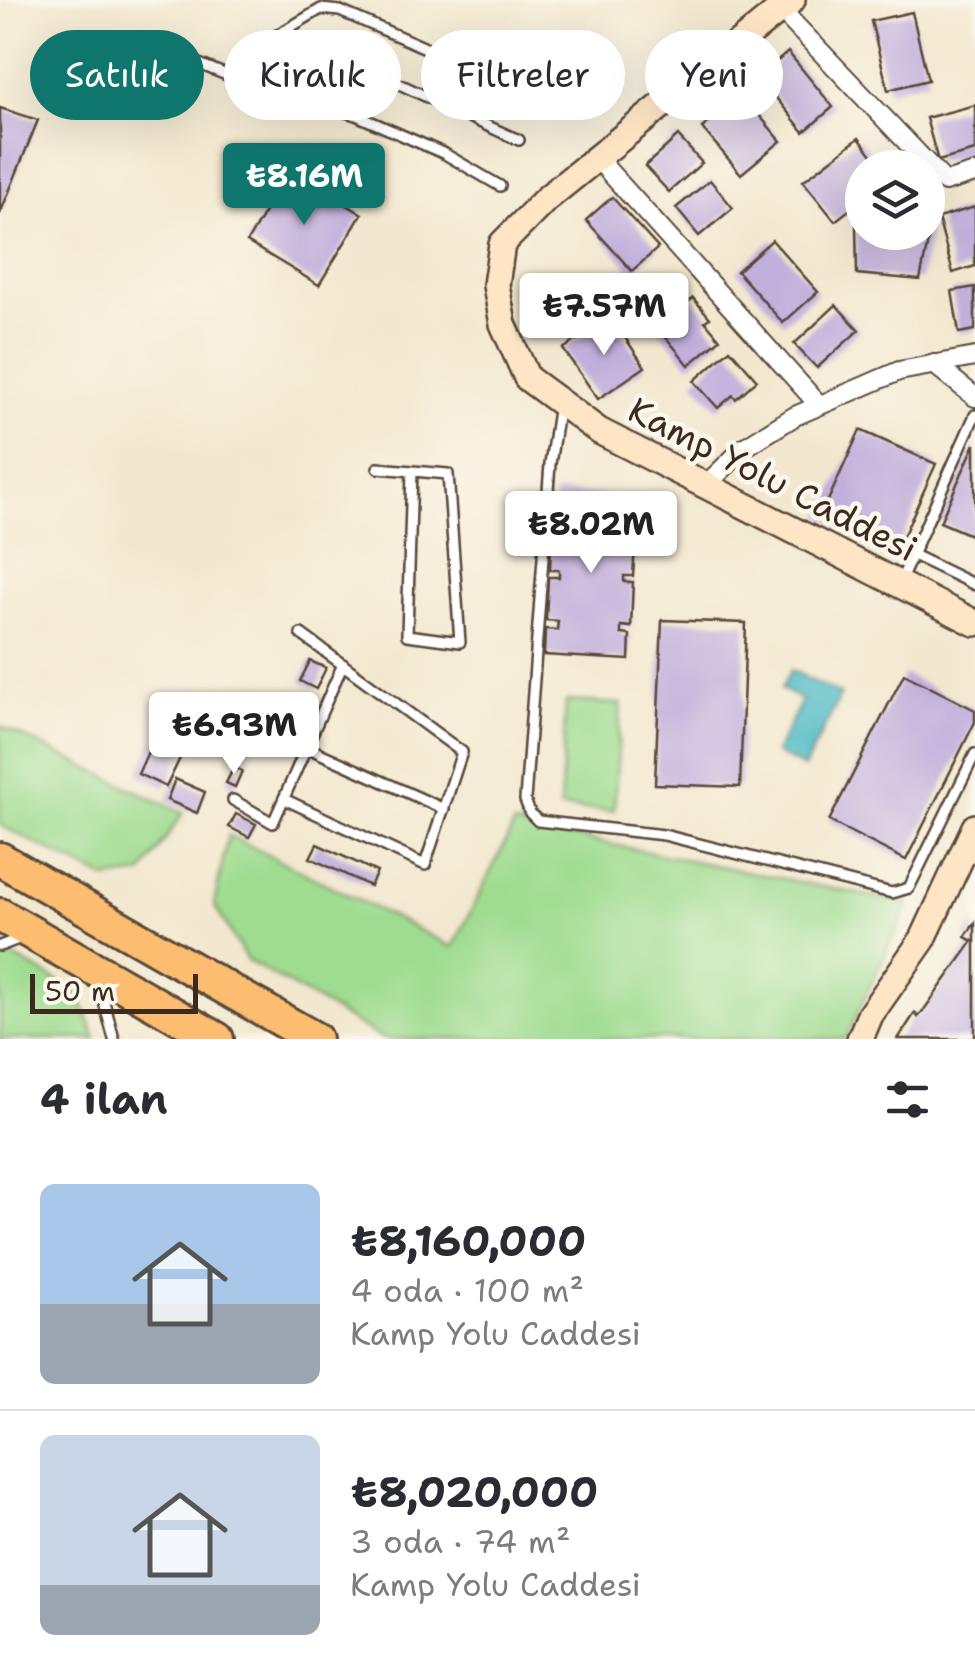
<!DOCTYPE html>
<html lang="tr">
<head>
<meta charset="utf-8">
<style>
	:root { --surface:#fff; --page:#f7f7f7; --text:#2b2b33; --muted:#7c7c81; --line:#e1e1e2; --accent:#0f766e }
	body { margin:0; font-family:"Shantell Sans",sans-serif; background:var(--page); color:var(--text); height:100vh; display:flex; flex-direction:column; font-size:38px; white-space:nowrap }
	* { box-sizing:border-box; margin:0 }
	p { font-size:32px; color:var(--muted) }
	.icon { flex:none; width:55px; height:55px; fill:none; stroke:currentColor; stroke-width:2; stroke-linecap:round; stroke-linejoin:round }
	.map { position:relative; height:1039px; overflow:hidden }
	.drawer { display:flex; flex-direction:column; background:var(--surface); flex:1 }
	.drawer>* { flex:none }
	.guide { position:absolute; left:30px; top:30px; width:915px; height:90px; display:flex; gap:20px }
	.buttons { position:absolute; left:845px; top:150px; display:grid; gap:20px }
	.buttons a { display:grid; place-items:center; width:100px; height:100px; border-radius:50%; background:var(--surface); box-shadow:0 10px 40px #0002; font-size:50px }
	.scale { position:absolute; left:30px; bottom:25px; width:168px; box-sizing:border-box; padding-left:10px; border:5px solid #3b2a1e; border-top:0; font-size:28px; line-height:35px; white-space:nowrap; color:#3b2a1e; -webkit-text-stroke:8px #fbf7ec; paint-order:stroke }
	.price { position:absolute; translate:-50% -85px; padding:0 22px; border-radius:10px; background:#fff; color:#222; font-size:32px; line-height:65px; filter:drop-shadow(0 2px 5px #0008) }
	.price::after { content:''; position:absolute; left:50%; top:60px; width:30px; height:22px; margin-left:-15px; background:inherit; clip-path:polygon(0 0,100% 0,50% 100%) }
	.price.selected { background:var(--accent); color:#fff }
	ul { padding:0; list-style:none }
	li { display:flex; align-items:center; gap:30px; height:250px; padding:0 40px }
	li+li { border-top:2px solid var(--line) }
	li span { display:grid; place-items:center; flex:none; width:280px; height:200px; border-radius:15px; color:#555 }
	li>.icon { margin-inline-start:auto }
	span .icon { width:120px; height:120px; fill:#fffc; stroke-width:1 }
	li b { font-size:42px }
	h2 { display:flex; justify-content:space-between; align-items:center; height:120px; padding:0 40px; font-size:42px }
	.chip { padding:0 35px; border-radius:45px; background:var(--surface); box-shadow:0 10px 40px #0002; font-size:35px; line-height:90px }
	.chip.selected { background:var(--accent); color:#fff }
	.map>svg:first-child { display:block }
	.green { fill:#9fdc90; stroke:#6d8357; stroke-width:2.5 }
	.water { fill:#4cbac4; stroke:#447271; stroke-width:2.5 }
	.building { fill:#c1afdc }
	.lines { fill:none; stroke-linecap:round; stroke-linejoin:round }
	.lane-casing { stroke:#574639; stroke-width:14 }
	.street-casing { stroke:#574639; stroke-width:22 }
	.secondary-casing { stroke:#574639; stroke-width:30 }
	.highway-casing { stroke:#574639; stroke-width:38 }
	.lane { stroke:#fff; stroke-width:9 }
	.street { stroke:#fff; stroke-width:18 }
	.secondary { stroke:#fee5c5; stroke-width:25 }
	.highway { stroke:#fcbd6f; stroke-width:32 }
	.labels { text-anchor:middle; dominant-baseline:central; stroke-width:9; stroke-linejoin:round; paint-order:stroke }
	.street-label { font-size:35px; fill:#3b2a1e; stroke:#fbf7ec }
</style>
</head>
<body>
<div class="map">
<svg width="975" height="1039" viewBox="0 0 975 1039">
	<rect width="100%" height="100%" fill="#fbf7ec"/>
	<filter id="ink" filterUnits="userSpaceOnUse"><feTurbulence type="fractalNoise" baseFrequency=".01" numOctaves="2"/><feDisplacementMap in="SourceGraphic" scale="20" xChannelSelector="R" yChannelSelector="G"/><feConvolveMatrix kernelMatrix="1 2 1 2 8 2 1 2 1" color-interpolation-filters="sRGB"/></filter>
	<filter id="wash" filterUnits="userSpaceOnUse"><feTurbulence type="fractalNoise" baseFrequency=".0048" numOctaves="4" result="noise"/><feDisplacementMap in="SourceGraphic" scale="40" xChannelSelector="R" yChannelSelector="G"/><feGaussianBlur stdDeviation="2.25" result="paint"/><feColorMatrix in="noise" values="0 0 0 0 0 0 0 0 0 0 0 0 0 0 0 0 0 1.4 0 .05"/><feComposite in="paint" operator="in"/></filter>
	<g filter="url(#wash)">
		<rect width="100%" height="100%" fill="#f3e8cf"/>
		<g class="green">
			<path d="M566,701L621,704L614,811L560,808Z"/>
			<path d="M0,726L183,813L142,874L106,879L0,825Z"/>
			<path d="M514,825L909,904L845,1039H383L247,960L214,905L228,835L453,947Z"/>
			<path d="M12,956L78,992L96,1039H0V958Z"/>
		</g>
		<path class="water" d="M791,670L841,695L804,768L775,753L802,700L781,689Z"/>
		<g id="blocks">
			<g class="building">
				<path d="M912,12L928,80L888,90L871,21Z"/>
				<path d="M788,52L833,107L804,132L759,77Z"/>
				<path d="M742,95L781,141L741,174L702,128Z"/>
				<path d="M975,105V151L938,161L926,118Z"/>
				<path d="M0,108L38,120L0,214Z"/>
				<path d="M678,136L702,163L669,192L645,166Z"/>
				<path d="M859,138L882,168H862V200L835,221L803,181Z"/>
				<path d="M289,171L362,214L319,285L247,242Z"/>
				<path d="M710,180L733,208L699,236L676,208Z"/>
				<path d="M612,197L658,248L632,271L586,220Z"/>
				<path d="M975,207V266L953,273L938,218Z"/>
				<path d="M856,225H862V232H930L920,280L857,274Z"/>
				<path d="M772,240L818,292L783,323L737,271Z"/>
				<path d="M975,287V330L959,333L952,291Z"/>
				<path d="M693,298L710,318L705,321L720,339L689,365L658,328Z"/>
				<path d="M836,305L859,330L817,368L794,344Z"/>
				<path d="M611,317L645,367L598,399L563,349Z"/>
				<path d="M730,349L757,380L736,399L733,395L718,408L694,381Z"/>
				<path d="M860,430L936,464L897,550L821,516Z"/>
				<path d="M975,444V537L940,522Z"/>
				<path d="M554,492L637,497L636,524L626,523V530L636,531L633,576H624V582H633L631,627L621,626V634L630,635L629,660L544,655L545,629L557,630L558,621L546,620L548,577H559V570H550L552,526H564V518H553Z"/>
				<path d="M662,620L746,623L740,787L655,784Z"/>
				<path d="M310,661L326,668L316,689L300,681Z"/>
				<path d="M904,674L975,710V722L906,860L829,821Z"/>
				<path d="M154,739L183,752L166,787L138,774Z"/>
				<path d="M234,767L242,771L235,787L226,783Z"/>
				<path d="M175,779L205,792L197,813L167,800Z"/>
				<path d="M236,814L256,824L249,837L229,827Z"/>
				<path d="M317,844L377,872L370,886L310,858Z"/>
				<path d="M975,923V1039H898L915,1013L918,1017L921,1014L973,941L965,937Z"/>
			</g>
		</g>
	</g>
	<g filter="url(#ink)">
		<use href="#blocks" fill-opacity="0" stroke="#574639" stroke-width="2.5"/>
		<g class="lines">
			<defs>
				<g id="lane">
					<path d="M273,38C359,57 439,106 519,140"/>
					<path d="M164,50L244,82L356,115L445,154L500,186"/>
					<path d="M244,82L254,54L272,38L321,9L340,11L539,97"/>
					<path d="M559,404L550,464L525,800L530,813L538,821L664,835L892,893L909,888L975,754"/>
					<path d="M378,468L448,474L460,642L407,635L412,471"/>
					<path d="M913,555L975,585"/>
					<path d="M901,580L975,415"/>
					<path d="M306,747L444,809"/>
					<path d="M284,799L425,865L462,752L301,634"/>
					<path d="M233,800L273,823L343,664"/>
					<path d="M0,946L21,938"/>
					<path d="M99,983L114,1039"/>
				</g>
				<g id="street">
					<path d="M780,9L945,182L975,173"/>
					<path d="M596,157L819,405"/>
					<path d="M934,364L975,397"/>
					<path d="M706,485L745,447L795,416L899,371L975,357"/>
				</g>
				<g id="secondary">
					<path d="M792,0L546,199L502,244L496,285L503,324L527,378L599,431L975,623"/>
					<path d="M860,1039L870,1015L923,939L975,827"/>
				</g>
				<g id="highway">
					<path d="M0,859L315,1039"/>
					<path d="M0,915L217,1039"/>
				</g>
			</defs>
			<use href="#lane" class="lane-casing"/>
			<use href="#street" class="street-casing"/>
			<use href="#secondary" class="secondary-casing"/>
			<use href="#highway" class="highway-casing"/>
			<use href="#lane" class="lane"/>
			<use href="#street" class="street"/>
			<use href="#secondary" class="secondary"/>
			<use href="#highway" class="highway"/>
		</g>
	</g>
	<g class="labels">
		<g class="street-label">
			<text transform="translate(773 479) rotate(27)">Kamp Yolu Caddesi</text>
		</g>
	</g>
</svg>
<div class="buttons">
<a><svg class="icon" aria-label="layers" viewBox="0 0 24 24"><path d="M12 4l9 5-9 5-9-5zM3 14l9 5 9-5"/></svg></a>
</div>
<div class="scale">50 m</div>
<b class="price selected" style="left:304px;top:228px">₺8.16M</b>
<b class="price" style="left:604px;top:358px">₺7.57M</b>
<b class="price" style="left:591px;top:576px">₺8.02M</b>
<b class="price" style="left:234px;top:777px">₺6.93M</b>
<div class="guide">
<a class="chip selected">Satılık</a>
<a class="chip">Kiralık</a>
<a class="chip">Filtreler</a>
<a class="chip">Yeni</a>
</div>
</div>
<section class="drawer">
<h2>4 ilan<svg class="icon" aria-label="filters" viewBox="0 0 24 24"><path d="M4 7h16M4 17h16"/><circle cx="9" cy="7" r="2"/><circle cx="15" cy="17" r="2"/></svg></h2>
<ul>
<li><span style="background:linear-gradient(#a9c7e8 60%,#9aa5b1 0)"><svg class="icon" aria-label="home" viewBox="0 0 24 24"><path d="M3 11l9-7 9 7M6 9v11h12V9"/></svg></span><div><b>₺8,160,000</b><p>4 oda · 100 m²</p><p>Kamp Yolu Caddesi</p></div></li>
<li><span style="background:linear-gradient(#c9d6e8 75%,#9aa5b1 0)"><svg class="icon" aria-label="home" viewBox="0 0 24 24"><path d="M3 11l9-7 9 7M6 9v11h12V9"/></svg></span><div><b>₺8,020,000</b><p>3 oda · 74 m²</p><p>Kamp Yolu Caddesi</p></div></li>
</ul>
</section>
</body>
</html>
